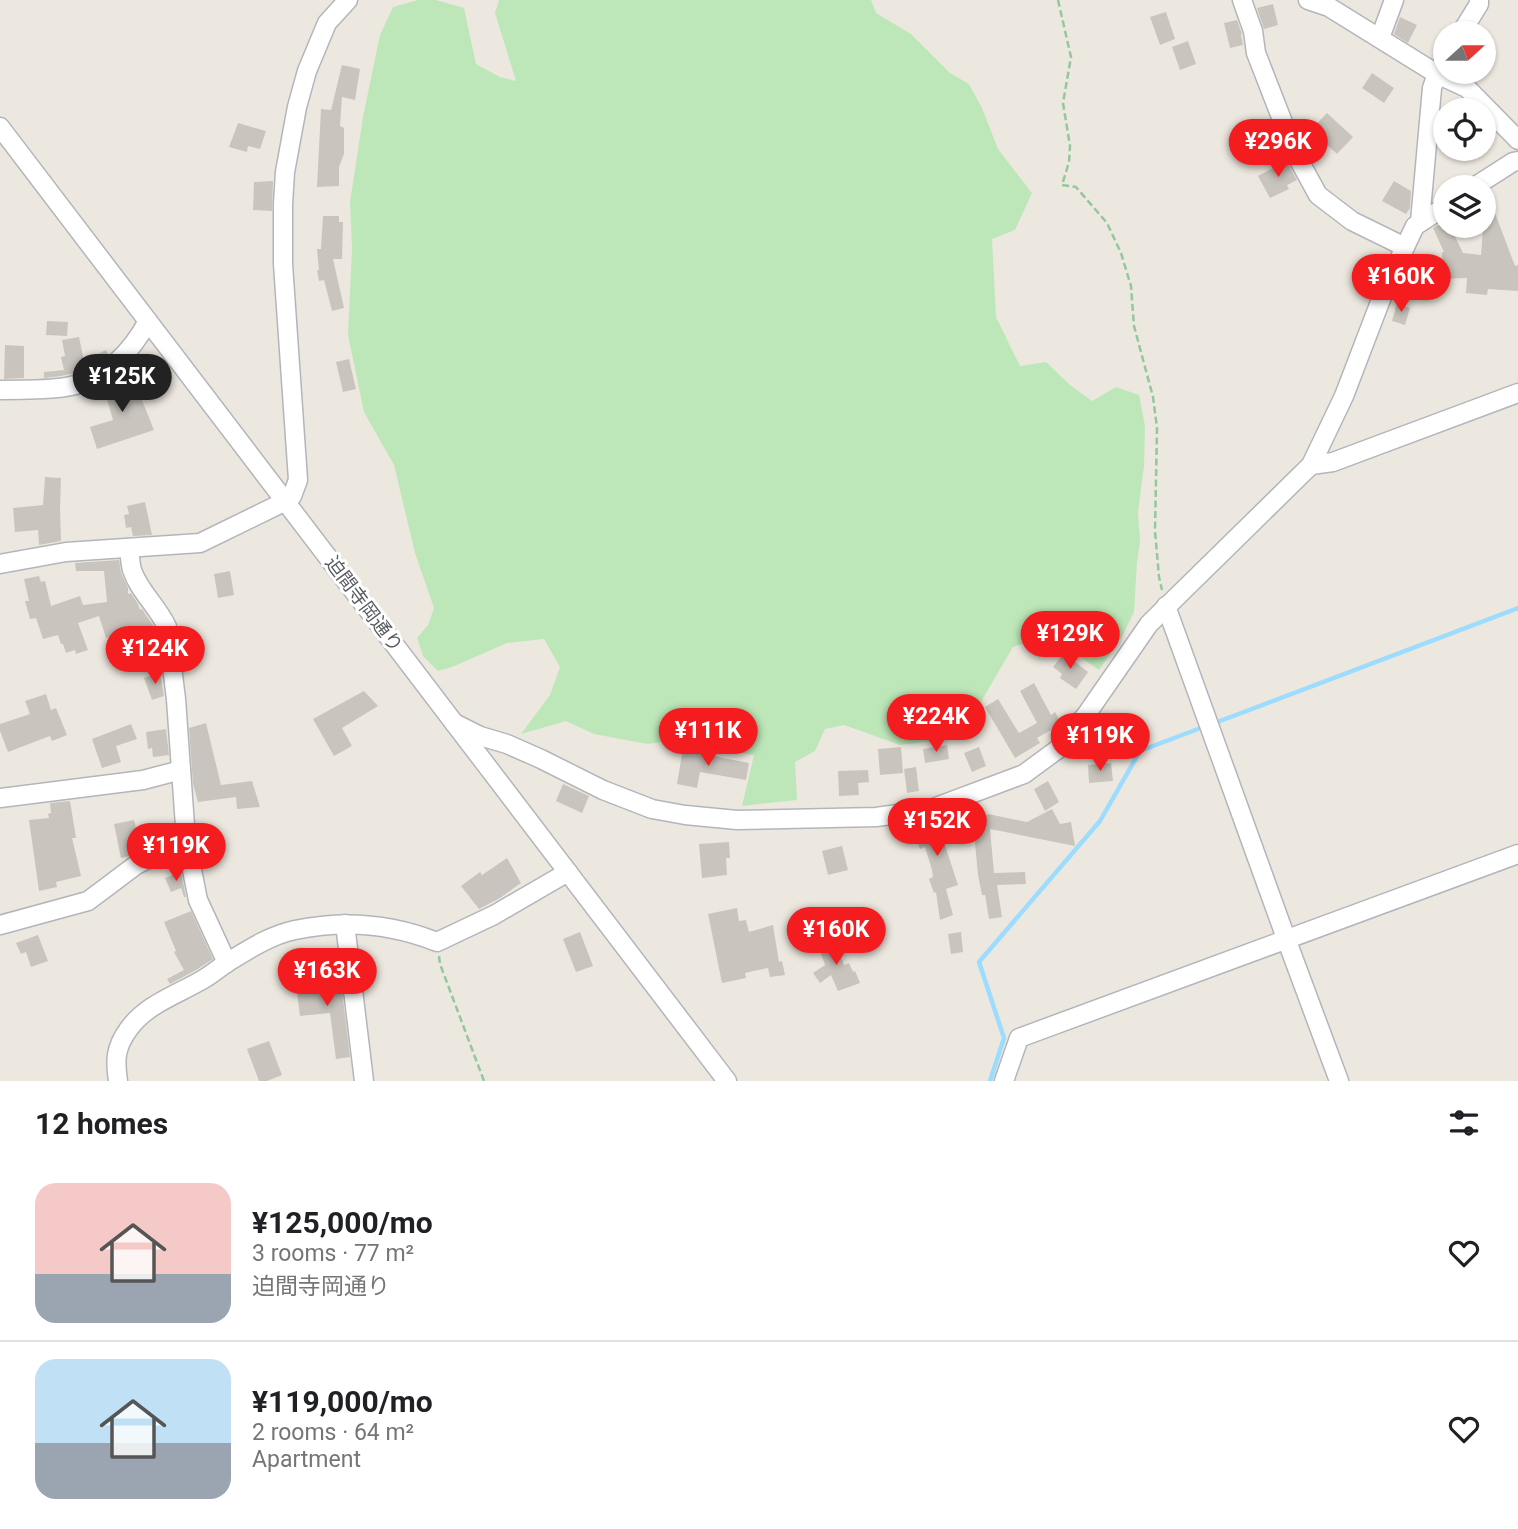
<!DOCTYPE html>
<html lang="en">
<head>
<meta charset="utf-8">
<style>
	:root { --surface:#fff; --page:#f2f2f2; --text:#202124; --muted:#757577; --line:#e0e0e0; --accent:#f51c1f }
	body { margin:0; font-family:Roboto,"Noto Sans JP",sans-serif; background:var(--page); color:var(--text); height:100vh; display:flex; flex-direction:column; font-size:26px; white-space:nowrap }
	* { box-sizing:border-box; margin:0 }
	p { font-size:23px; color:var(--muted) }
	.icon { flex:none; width:38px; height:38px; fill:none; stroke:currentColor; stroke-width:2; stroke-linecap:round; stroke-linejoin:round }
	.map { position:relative; height:1081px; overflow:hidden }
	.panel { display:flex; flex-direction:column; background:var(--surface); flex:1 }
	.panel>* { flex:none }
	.needle { width:46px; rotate:69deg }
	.tools { position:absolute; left:1433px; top:21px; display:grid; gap:14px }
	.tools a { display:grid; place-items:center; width:63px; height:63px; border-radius:50%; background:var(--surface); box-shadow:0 2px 5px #0004; font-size:35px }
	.price { position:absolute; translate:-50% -60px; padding:0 16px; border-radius:24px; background:var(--accent); color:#fff; font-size:23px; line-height:46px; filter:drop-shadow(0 2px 4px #0008) }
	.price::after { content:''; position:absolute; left:50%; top:42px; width:21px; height:16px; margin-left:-10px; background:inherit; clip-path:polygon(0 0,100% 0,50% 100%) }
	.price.selected { background:#222; color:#fff }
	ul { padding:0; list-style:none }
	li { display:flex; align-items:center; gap:21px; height:175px; padding:0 35px }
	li+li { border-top:2px solid var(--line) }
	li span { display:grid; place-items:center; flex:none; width:196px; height:140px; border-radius:21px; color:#555 }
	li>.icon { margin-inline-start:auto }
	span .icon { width:84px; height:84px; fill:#fffc; stroke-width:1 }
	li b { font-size:30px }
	h2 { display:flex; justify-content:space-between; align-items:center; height:84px; padding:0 35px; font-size:30px }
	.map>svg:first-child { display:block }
	.green { fill:#bde7b8 }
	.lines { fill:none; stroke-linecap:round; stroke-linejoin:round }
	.stream { stroke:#9cddff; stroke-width:4.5 }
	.building { fill:#c9c5be }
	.minor-casing { stroke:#b2b6bb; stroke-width:21 }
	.path { stroke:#92c89b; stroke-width:2.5; stroke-dasharray:7 3.5; stroke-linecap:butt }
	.minor { stroke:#fff; stroke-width:18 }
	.labels { text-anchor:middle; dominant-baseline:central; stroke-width:6; stroke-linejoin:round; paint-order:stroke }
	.street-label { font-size:19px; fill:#585d61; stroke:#fff }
</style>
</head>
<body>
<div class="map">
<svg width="1518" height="1081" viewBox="0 0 1518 1081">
	<rect width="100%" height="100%" fill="#ede8df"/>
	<path class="green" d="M418,0H436L464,8L476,64L500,77L516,81L495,13L499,0H871L876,13L911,34L950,73L969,84L982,108L998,149L1032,193L1015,230L992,239L996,317L1020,366L1046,362L1070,385L1092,401L1116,387L1139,395L1145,426L1144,466L1138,512L1140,542L1137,562L1134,612L1123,635L1099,670L1050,636L1013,647L982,700L976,736L900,745L844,725L825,729L815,751L795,762L797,800L742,806L754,755L724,751L679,740L647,744L594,734L566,721L521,734L550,695L560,667L544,639L507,643L452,667L438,671L423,656L417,638L428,625L434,608L415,553L394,465L364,412L348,335L352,248L350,202L363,117L380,35L393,7Z"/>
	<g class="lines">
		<g class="stream">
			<path d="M1220,721L1518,608"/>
			<path d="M990,1081L1004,1038L979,962L1100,821L1140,751L1198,729"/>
		</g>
	</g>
	<g class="building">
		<path d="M1273,4L1278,25L1264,29L1257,8Z"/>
		<path d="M1166,12L1175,39L1160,45L1150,17Z"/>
		<path d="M1400,17L1417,25L1408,43L1394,34Z"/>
		<path d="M1237,20L1242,34L1241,35L1243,45L1230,48L1224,23Z"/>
		<path d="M1188,41L1196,64L1180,70L1172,47Z"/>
		<path d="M342,65L360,69L355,100L342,97L340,126L344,128V154L339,167V186L317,187L321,109L331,110Z"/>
		<path d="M1372,73L1394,88L1384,103L1362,88Z"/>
		<path d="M1327,113L1353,137L1337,154L1311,130Z"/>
		<path d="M238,123L266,131L260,149L248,146L247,152L229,147Z"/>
		<path d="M1286,161L1297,180L1287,185L1289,189L1270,198L1258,176Z"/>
		<path d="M273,181L272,211L253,210L254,182Z"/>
		<path d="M1394,181L1411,191L1410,208L1406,214L1382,201Z"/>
		<path d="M1487,192L1515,266L1518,265V291L1488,289L1487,295L1466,293L1467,278L1443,279L1442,252H1444L1433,228L1446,221V226H1450L1463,253L1481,255L1483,229H1484V194Z"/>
		<path d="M323,216H339V222H343L342,259H333L344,308L332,311L324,280L319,281L317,270H319L317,249H321Z"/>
		<path d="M1397,303L1410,308L1405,325L1392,321Z"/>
		<path d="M47,321L68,322L67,336L46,335Z"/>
		<path d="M79,337L84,361L106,350L108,354L90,367L80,372L61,376L44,378V372L64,370L61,357L65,356L62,340Z"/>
		<path d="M5,345L24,346V378L4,379Z"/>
		<path d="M349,359L356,389L343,392L336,362Z"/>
		<path d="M131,373L154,430L97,449L90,427L113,420L103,386L119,375L120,378Z"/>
		<path d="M45,477L61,478L60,509L61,541L39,545L38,530L15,532L13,508L43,505Z"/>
		<path d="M145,502L152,535L133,536L131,527L126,528L124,515L129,514L127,506Z"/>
		<path d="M119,560L121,573L128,588V594L131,593L138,604L140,610L142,609L156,630L159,653L130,660L124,633L106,638L99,616L78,623L88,650L76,654L75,650L66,653L63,644H61L58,635L43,639L36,618L30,619L25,601H29L24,579L39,576L41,582L45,581L51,606L80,596L83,605L107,602L104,571H76L75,563Z"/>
		<path d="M230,571L234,595L218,598L214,574Z"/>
		<path d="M1064,653L1088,672L1076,689L1060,678L1062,674L1053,667Z"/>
		<path d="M160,673L164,696L152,700L144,678Z"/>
		<path d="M1034,683L1051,715L1055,712L1062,724L1037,738L1040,743L1015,758L985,707L998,699L1019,733L1037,723L1020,691Z"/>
		<path d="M364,691L378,706L342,728L352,746L334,756L313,719Z"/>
		<path d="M46,694L51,710L56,708L67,735L52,741L50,736L8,752L0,731V724L30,714L25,701Z"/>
		<path d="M206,723L221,785L252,781L260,807L237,809L236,797L198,802L193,784L189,728Z"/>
		<path d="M131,724L137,739L116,746L121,762L102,768L92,739Z"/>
		<path d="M166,729L169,755L153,757L152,748L148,749L146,732Z"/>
		<path d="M947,745L949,759L925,763L923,749Z"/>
		<path d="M901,747L903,773L880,775L878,749Z"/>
		<path d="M979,747L986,766L972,772L964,753Z"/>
		<path d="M683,748L703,752V754L749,763L746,780L700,772L697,788L677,784Z"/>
		<path d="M1111,763L1113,781L1089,783L1088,765Z"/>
		<path d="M916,767L919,791L907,793L904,769Z"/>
		<path d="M868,770L869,782L858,783L859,795L839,796L838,771Z"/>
		<path d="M1048,781L1059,802L1045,811L1034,789Z"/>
		<path d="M563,784L589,796L582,813L556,801Z"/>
		<path d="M70,801L76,838H72L81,876L56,882L57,887L39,891L29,820L49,818L48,814L51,813L50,803Z"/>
		<path d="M1052,809L1060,824L1071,822L1075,846L990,829L994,873L1025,872L1026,884L997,885L1002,917L989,919L985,895H982L978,875L973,822L988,814L1027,822Z"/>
		<path d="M950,814L959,829L941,833L958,885L946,889L953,915L940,920L936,892L934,893L929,879L933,877L932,870L925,847L920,849L917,841L914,843L907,824L930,821Z"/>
		<path d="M134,820L141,850L129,856L121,858L114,824Z"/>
		<path d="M729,842L730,858H726L727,875L702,878L699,844Z"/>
		<path d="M842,846L848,870L828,875L822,851Z"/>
		<path d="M507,858L521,883L500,898L479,909L461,886L480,872L482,875Z"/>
		<path d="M181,872L186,897H184L181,888L171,892L165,878Z"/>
		<path d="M737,908L739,921L746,920L749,932L773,925L779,962L782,961L785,975L770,977L768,968L745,973L746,978L722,983L708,914Z"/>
		<path d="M191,911L213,959L196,970L170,984L167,979L184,970L174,952L176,951L164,922Z"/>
		<path d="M580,932L593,966L576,972L563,939Z"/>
		<path d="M961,932L963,952L951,954L948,934Z"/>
		<path d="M38,935L48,961L31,967L26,952L21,954L16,943Z"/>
		<path d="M835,939L844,965L849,963L853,972L855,971L860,983L838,991L831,975L820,983L813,973L825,965L818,945Z"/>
		<path d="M340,974L350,1057L336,1059L330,1013L300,1016L296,984L325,980L324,977Z"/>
		<path d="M269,1041L282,1075L267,1081H259L247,1049Z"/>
	</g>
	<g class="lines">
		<defs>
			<g id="minor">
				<path d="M1242,0L1253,31L1256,53L1295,153L1318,195L1352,221L1405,247"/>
				<path d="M1308,0L1329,7L1437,74L1467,88L1518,140"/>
				<path d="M1461,33L1479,4V0"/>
				<path d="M1380,38L1394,0"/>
				<path d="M0,127L727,1081"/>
				<path d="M1474,187L1513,162L1518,161"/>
				<path d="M1420,222L1432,88L1437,74L1446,59"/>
				<path d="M0,390C23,389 48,391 71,386C106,379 132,351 148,321"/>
				<path d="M1311,465L1333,462L1518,393"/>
				<path d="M129,548C130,555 130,563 132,570C139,591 158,607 167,627L176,699L186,840L198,900L227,963"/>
				<path d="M0,564L66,552L200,543L286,501L292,496L298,480L283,264V204L285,172L297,107L307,71L327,23L348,0"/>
				<path d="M1166,606L1287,941L1339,1081"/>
				<path d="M454,723L480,736L507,744L541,759L603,790L652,809L685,815L737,820L876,817L928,810L1024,774L1058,749L1086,715L1149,624L1311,465L1344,396L1385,289L1415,226L1446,206"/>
				<path d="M0,798L143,780L181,770"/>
				<path d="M345,924L364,1081"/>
				<path d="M0,925L88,901L136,865L186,840"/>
				<path d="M118,1081C115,1061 115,1048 128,1030C145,1005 176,995 202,980C211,975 219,968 228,962C249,949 271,935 295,930C343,920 392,924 437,942L494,915L568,872"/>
				<path d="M1004,1081L1019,1038L1518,854"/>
			</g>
		</defs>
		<use href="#minor" class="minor-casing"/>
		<g class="path">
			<path d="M1058,0L1071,57L1063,103L1070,146L1069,162L1062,185L1076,187L1107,223L1121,253L1131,286L1134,326L1153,397L1157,428L1155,531L1159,577L1162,590"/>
			<path d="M439,956L440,964L484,1081"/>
		</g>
		<use href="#minor" class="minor"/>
	</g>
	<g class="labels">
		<g class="street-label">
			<text transform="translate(364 604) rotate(53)">迫間寺岡通り</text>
		</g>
	</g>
</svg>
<div class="tools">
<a><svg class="needle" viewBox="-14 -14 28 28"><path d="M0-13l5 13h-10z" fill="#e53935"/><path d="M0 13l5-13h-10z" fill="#757577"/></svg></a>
<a><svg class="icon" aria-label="locate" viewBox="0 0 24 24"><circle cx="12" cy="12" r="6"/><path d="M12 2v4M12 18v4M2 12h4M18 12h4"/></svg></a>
<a><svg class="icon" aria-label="layers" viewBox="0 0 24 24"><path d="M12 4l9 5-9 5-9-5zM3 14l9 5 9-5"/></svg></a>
</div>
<b class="price" style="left:1278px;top:179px">¥296K</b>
<b class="price" style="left:1401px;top:314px">¥160K</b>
<b class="price selected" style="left:122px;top:414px">¥125K</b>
<b class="price" style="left:1070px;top:671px">¥129K</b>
<b class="price" style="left:155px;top:686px">¥124K</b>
<b class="price" style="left:936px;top:754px">¥224K</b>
<b class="price" style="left:708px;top:768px">¥111K</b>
<b class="price" style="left:1100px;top:773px">¥119K</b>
<b class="price" style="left:937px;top:858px">¥152K</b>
<b class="price" style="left:176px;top:883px">¥119K</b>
<b class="price" style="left:836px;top:967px">¥160K</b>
<b class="price" style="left:327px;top:1008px">¥163K</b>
</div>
<section class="panel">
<h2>12 homes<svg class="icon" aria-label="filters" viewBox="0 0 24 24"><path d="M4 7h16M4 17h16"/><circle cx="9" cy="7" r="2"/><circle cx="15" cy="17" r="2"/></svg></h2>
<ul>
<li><span style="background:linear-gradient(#f6c9c9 65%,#9aa5b1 0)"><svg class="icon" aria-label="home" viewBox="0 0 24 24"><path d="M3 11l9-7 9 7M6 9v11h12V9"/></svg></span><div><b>¥125,000/mo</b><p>3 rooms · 77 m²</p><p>迫間寺岡通り</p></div><svg class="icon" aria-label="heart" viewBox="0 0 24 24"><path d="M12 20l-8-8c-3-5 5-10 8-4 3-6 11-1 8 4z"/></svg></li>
<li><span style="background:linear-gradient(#bfe0f5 60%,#9aa5b1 0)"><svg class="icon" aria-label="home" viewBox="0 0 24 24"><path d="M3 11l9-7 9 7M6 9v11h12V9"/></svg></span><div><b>¥119,000/mo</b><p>2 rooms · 64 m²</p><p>Apartment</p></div><svg class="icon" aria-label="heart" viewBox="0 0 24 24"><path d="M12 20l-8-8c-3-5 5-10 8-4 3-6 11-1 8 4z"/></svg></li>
</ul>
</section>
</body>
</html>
